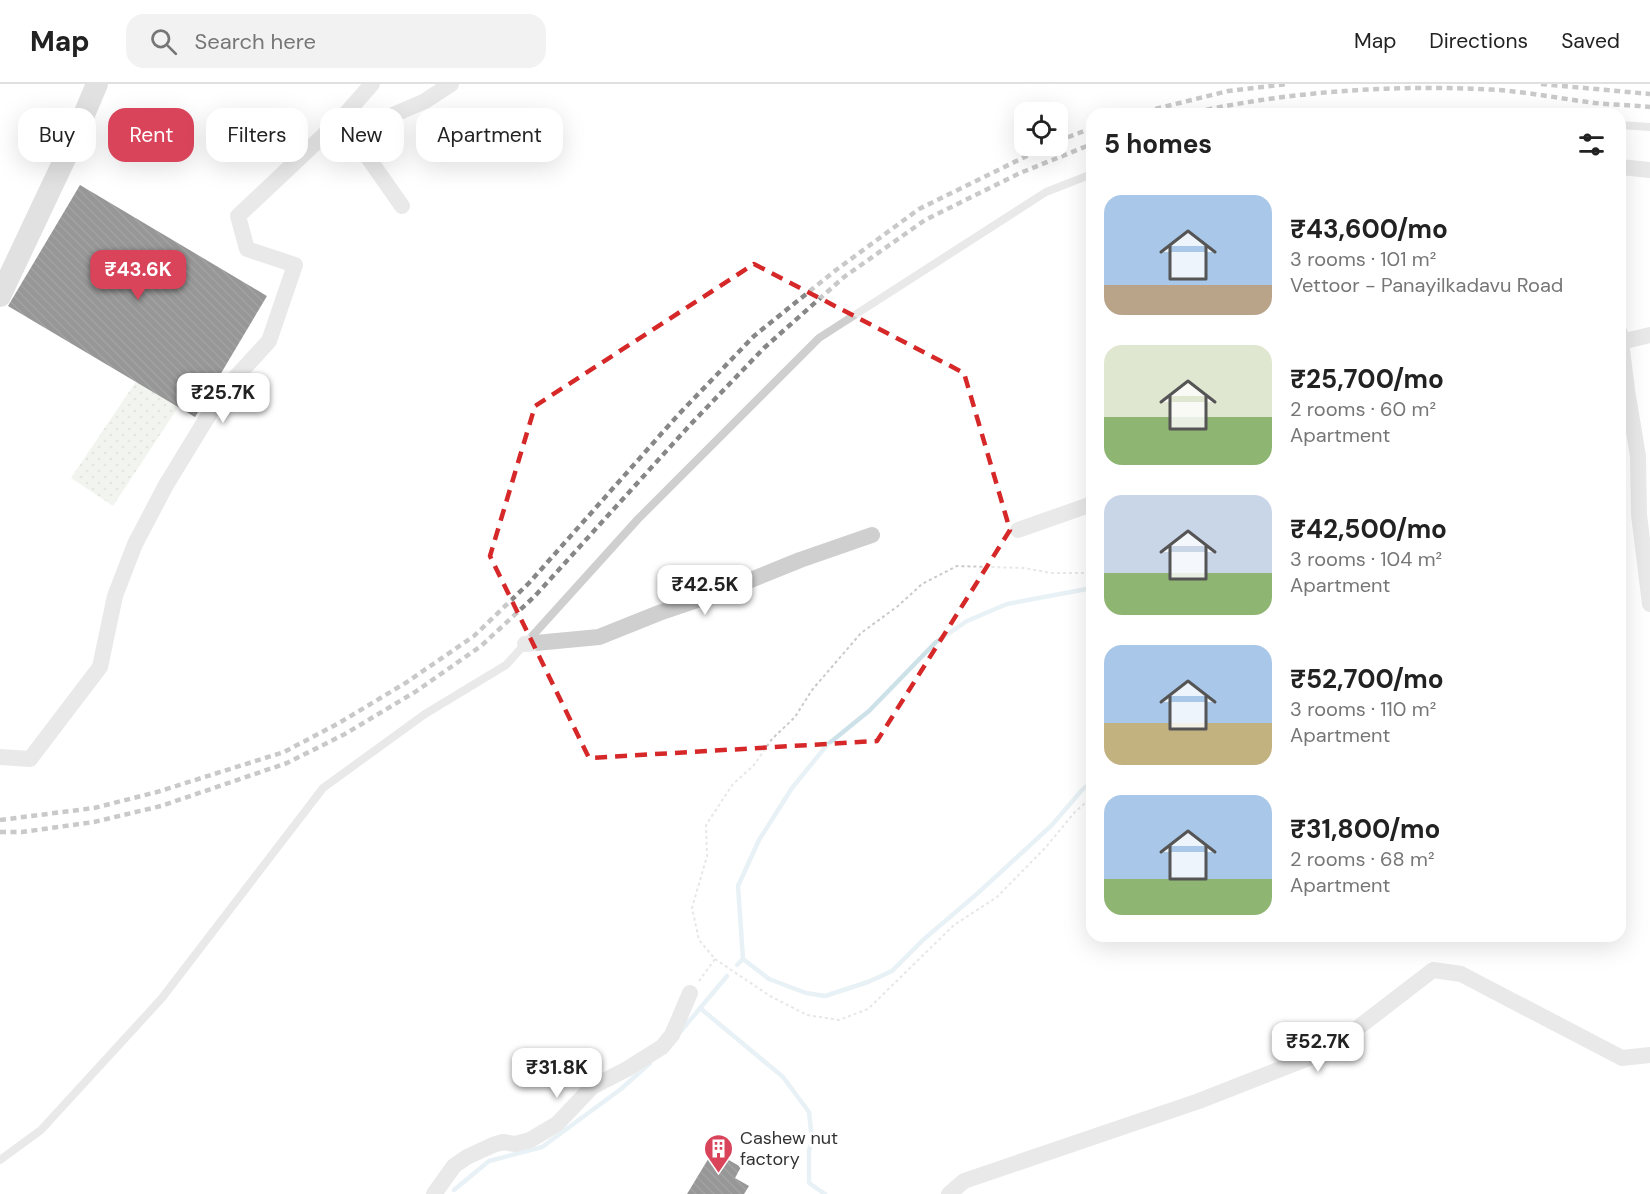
<!DOCTYPE html>
<html lang="en">
<head>
<meta charset="utf-8">
<style>
	:root { --surface:#fff; --page:#f2f2f2; --text:#222; --muted:#767676; --line:#e0e0e0; --accent:#d9445a }
	body { margin:0; font-family:"DM Sans",sans-serif; background:var(--page); color:var(--text); height:100vh; display:flex; flex-direction:column; font-size:22px; white-space:nowrap }
	* { box-sizing:border-box; margin:0 }
	p { font-size:20px; color:var(--muted) }
	.icon { flex:none; width:33px; height:33px; fill:none; stroke:currentColor; stroke-width:2; stroke-linecap:round; stroke-linejoin:round }
	.map { position:relative; flex:1; overflow:hidden }
	.sheet { position:absolute; left:1086px; top:24px; width:540px; height:834px; display:flex; flex-direction:column; background:var(--surface); border-radius:18px; box-shadow:0 6px 24px #0002 }
	.sheet>* { flex:none }
	.guide { position:absolute; left:18px; top:24px; width:570px; height:54px; display:flex; gap:12px }
	.fabs { position:absolute; left:1014px; top:18px; display:grid; gap:12px }
	.fabs a { display:grid; place-items:center; width:54px; height:54px; border-radius:12px; background:var(--surface); box-shadow:0 6px 24px #0002; font-size:30px }
	.price { position:absolute; translate:-50% -51px; padding:0 14px; border-radius:12px; background:#fff; color:#222; font-size:20px; line-height:39px; filter:drop-shadow(0 2px 3px #0008) }
	.price::after { content:''; position:absolute; left:50%; top:36px; width:18px; height:14px; margin-left:-9px; background:inherit; clip-path:polygon(0 0,100% 0,50% 100%) }
	.price.on { background:var(--accent); color:#fff }
	ul { padding:0; list-style:none }
	li { display:flex; align-items:center; gap:18px; height:150px; padding:0 18px }
	li span { display:grid; place-items:center; flex:none; width:168px; height:120px; border-radius:18px; color:#555 }
	li>.icon { margin-inline-start:auto }
	span .icon { width:72px; height:72px; fill:#fffc; stroke-width:1 }
	li b { font-size:26px }
	h2 { display:flex; justify-content:space-between; align-items:center; height:72px; padding:0 18px; font-size:26px }
	.tag { padding:0 21px; border-radius:18px; background:var(--surface); box-shadow:0 6px 24px #0002; font-size:21px; line-height:54px }
	.tag.on { background:var(--accent); color:#fff }
	header { display:flex; align-items:center; gap:36px; box-sizing:border-box; height:84px; padding:0 30px; background:var(--surface); border-bottom:2px solid var(--line) }
	header strong { font-size:28px }
	nav { display:flex; gap:33px; margin-inline-start:auto; font-size:21px }
	.search { width:420px; height:54px; background:var(--page); display:flex; align-items:center; gap:15px; box-sizing:border-box; padding:0 21px; border-radius:18px; color:var(--muted); font-size:22px }
	.map>svg:first-child { display:block }
	.grass { fill:url(#grass-dots) }
	.lines { fill:none; stroke-linecap:round; stroke-linejoin:round }
	.stream { stroke:#cde1e9; stroke-width:4.5 }
	.building { fill:url(#building-back-hatch) }
	.path { stroke:#c9c9c9; stroke-width:2; stroke-dasharray:3 3; stroke-linecap:butt }
	.lane { stroke:#cfcfcf; stroke-width:8 }
	.street { stroke:#cfcfcf; stroke-width:16 }
	.secondary { stroke:#bcbcbc; stroke-width:22 }
	.rail { stroke:#878787; stroke-width:4.5; stroke-dasharray:6 4.5; stroke-linecap:butt }
	.marked { fill:none; stroke:#d62828; stroke-width:4.5; stroke-dasharray:12 8; stroke-linejoin:round }
	.labels { text-anchor:middle; dominant-baseline:central; stroke-width:6; stroke-linejoin:round; paint-order:stroke }
	.poi-label { font-size:18px; fill:#323232; stroke:#fff; text-anchor:start }
</style>
</head>
<body>
<header>
<strong>Map</strong>
<div class="search"><svg class="icon" aria-label="search" viewBox="0 0 24 24"><circle cx="10" cy="10" r="6"/><path d="M15 15l6 6"/></svg>Search here</div>
<nav><a>Map</a><a>Directions</a><a>Saved</a></nav>
</header>
<div class="map">
<svg width="1650" height="1110" viewBox="0 0 1650 1110">
	<defs>
		<pattern id="grass-dots" width="8" height="8" patternUnits="userSpaceOnUse" patternTransform="scale(1.5)"><rect width="8" height="8" fill="#e3e8dc"/><path d="M2 2h.1M6 6h.1" fill="none" stroke="#c3c7bd" stroke-width="1.8" stroke-linecap="round"/></pattern>
		<pattern id="building-back-hatch" width="6" height="6" patternUnits="userSpaceOnUse" patternTransform="scale(1.5)"><rect width="6" height="6" fill="#191919"/><path d="M-1 5l2 2M0 0l6 6M5-1l2 2" fill="none" stroke="#323232"/></pattern>
	</defs>
	<rect width="100%" height="100%" fill="#fff"/>
	<path class="grass" d="M139,293L181,319L113,422L71,394Z"/>
	<g class="lines">
		<g class="stream">
			<path d="M743,875L738,802L759,756L792,704L827,661L869,627L936,558L967,537L1007,520L1092,504"/>
			<path d="M737,881L743,875L769,895L806,909L825,912L868,898L892,887L923,856L978,809L1052,741L1082,706L1092,698"/>
			<path d="M700,924L783,993L809,1028L812,1056L809,1067V1099L825,1110"/>
			<path d="M681,947L727,892"/>
			<path d="M454,1106L489,1077L542,1063L621,1005L650,979"/>
		</g>
	</g>
	<g class="building">
		<path d="M80,101L267,212L195,333L8,222Z"/>
		<path d="M713,1067L741,1083L735,1094L749,1102L744,1110H687Z"/>
	</g>
	<g class="lines">
		<g class="path">
			<path d="M715,875L770,912L807,931L839,936L868,925L954,841L997,813L1046,763L1074,729L1092,713"/>
			<path d="M699,897L715,875L699,856L692,824L707,772L706,741L733,700L754,681L772,655L795,633L812,606L861,549L898,522L922,500L957,482L1024,484L1051,489H1092"/>
		</g>
		<g class="lane">
			<path d="M1620,41L1650,43"/>
			<path d="M0,1076L41,1046L162,914L323,704L425,630L506,581L638,435L819,254L1046,108L1092,90"/>
		</g>
		<g class="street">
			<path d="M1620,83L1650,86"/>
			<path d="M402,122L362,65L358,54L363,44L425,17L451,0"/>
			<path d="M1620,249L1627,306L1638,372L1639,431L1650,520"/>
			<path d="M1621,258L1650,251"/>
			<path d="M1018,446L1092,420"/>
			<path d="M525,560L599,553L659,529L721,508L800,476L872,451"/>
			<path d="M0,673L30,675L100,583L115,512L135,460L166,401L224,306L269,257L295,181L247,165L238,132L342,34L372,0"/>
			<path d="M434,1110L454,1082L467,1073L493,1061L503,1058L515,1060L530,1056L557,1040L592,1003L627,985L662,963L672,951L690,909"/>
			<path d="M949,1110L964,1097L1199,1017L1329,966L1433,886L1461,890L1622,974L1650,971"/>
		</g>
		<path class="secondary" d="M0,212L69,66L97,0"/>
		<g class="rail">
			<path d="M1541,0L1650,10"/>
			<path d="M1135,30L1228,7L1288,0"/>
			<path d="M1186,30C1289,7 1395,0 1500,6C1532,9 1564,15 1595,19C1613,21 1632,21 1650,23"/>
			<path d="M1058,57L1092,44"/>
			<path d="M0,736L94,724L157,708L284,668L339,639L407,598L474,552L529,499L678,331L754,252L836,186L919,125L1047,62"/>
			<path d="M0,748H22L94,738L161,722L287,679L345,650L415,608L481,562L535,512L689,342L764,264L844,193L925,136L1020,89L1092,60"/>
		</g>
	</g>
	<path d="M0 0H1650V1110H0ZM754,180L964,289L1010,446L877,657L589,674L490,472L535,322Z" fill="#fff" fill-opacity=".55" fill-rule="evenodd"/>
	<path class="marked" d="M754,180L964,289L1010,446L877,657L589,674L490,472L535,322Z"/>
	<defs>
		<symbol id="building-pin" viewBox="-11 -11 22 30"><path d="M0 17L-7.5 6A9.5 9.5 0 1 1 7.5 6Z" fill="#d9445a" stroke="#fff"/><path d="M-4-6H4V6H1V3H-1V6H-4ZM-2.5-4.3h1.7v1.8h-1.7ZM.8-4.3h1.7v1.8H.8ZM-2.5-1h1.7V.8h-1.7ZM.8-1h1.7V.8H.8Z" fill="#fff"/></symbol>
	</defs>
	<g fill-rule="evenodd">
		<use href="#building-pin" x="702" y="1048" width="33" height="45"/>
	</g>
	<g class="labels">
		<g class="poi-label">
			<text x="740" y="1054">Cashew nut<tspan x="740" dy="21">factory</tspan></text>
		</g>
	</g>
</svg>
<div class="fabs">
<a><svg class="icon" aria-label="locate" viewBox="0 0 24 24"><circle cx="12" cy="12" r="6"/><path d="M12 2v4M12 18v4M2 12h4M18 12h4"/></svg></a>
</div>
<b class="price on" style="left:138px;top:217px">₹43.6K</b>
<b class="price" style="left:223px;top:340px">₹25.7K</b>
<b class="price" style="left:705px;top:532px">₹42.5K</b>
<b class="price" style="left:1318px;top:989px">₹52.7K</b>
<b class="price" style="left:557px;top:1015px">₹31.8K</b>
<div class="guide">
<a class="tag">Buy</a>
<a class="tag on">Rent</a>
<a class="tag">Filters</a>
<a class="tag">New</a>
<a class="tag">Apartment</a>
</div>
<section class="sheet">
<h2>5 homes<svg class="icon" aria-label="filters" viewBox="0 0 24 24"><path d="M4 7h16M4 17h16"/><circle cx="9" cy="7" r="2"/><circle cx="15" cy="17" r="2"/></svg></h2>
<ul>
<li><span style="background:linear-gradient(#a9c7e8 75%,#b9a48a 0)"><svg class="icon" aria-label="home" viewBox="0 0 24 24"><path d="M3 11l9-7 9 7M6 9v11h12V9"/></svg></span><div><b>₹43,600/mo</b><p>3 rooms · 101 m²</p><p>Vettoor - Panayilkadavu Road</p></div></li>
<li><span style="background:linear-gradient(#dfe7d0 60%,#8fb573 0)"><svg class="icon" aria-label="home" viewBox="0 0 24 24"><path d="M3 11l9-7 9 7M6 9v11h12V9"/></svg></span><div><b>₹25,700/mo</b><p>2 rooms · 60 m²</p><p>Apartment</p></div></li>
<li><span style="background:linear-gradient(#c9d6e8 65%,#8fb573 0)"><svg class="icon" aria-label="home" viewBox="0 0 24 24"><path d="M3 11l9-7 9 7M6 9v11h12V9"/></svg></span><div><b>₹42,500/mo</b><p>3 rooms · 104 m²</p><p>Apartment</p></div></li>
<li><span style="background:linear-gradient(#a9c7e8 65%,#c2b280 0)"><svg class="icon" aria-label="home" viewBox="0 0 24 24"><path d="M3 11l9-7 9 7M6 9v11h12V9"/></svg></span><div><b>₹52,700/mo</b><p>3 rooms · 110 m²</p><p>Apartment</p></div></li>
<li><span style="background:linear-gradient(#a9c7e8 70%,#8fb573 0)"><svg class="icon" aria-label="home" viewBox="0 0 24 24"><path d="M3 11l9-7 9 7M6 9v11h12V9"/></svg></span><div><b>₹31,800/mo</b><p>2 rooms · 68 m²</p><p>Apartment</p></div></li>
</ul>
</section>
</div>
</body>
</html>
